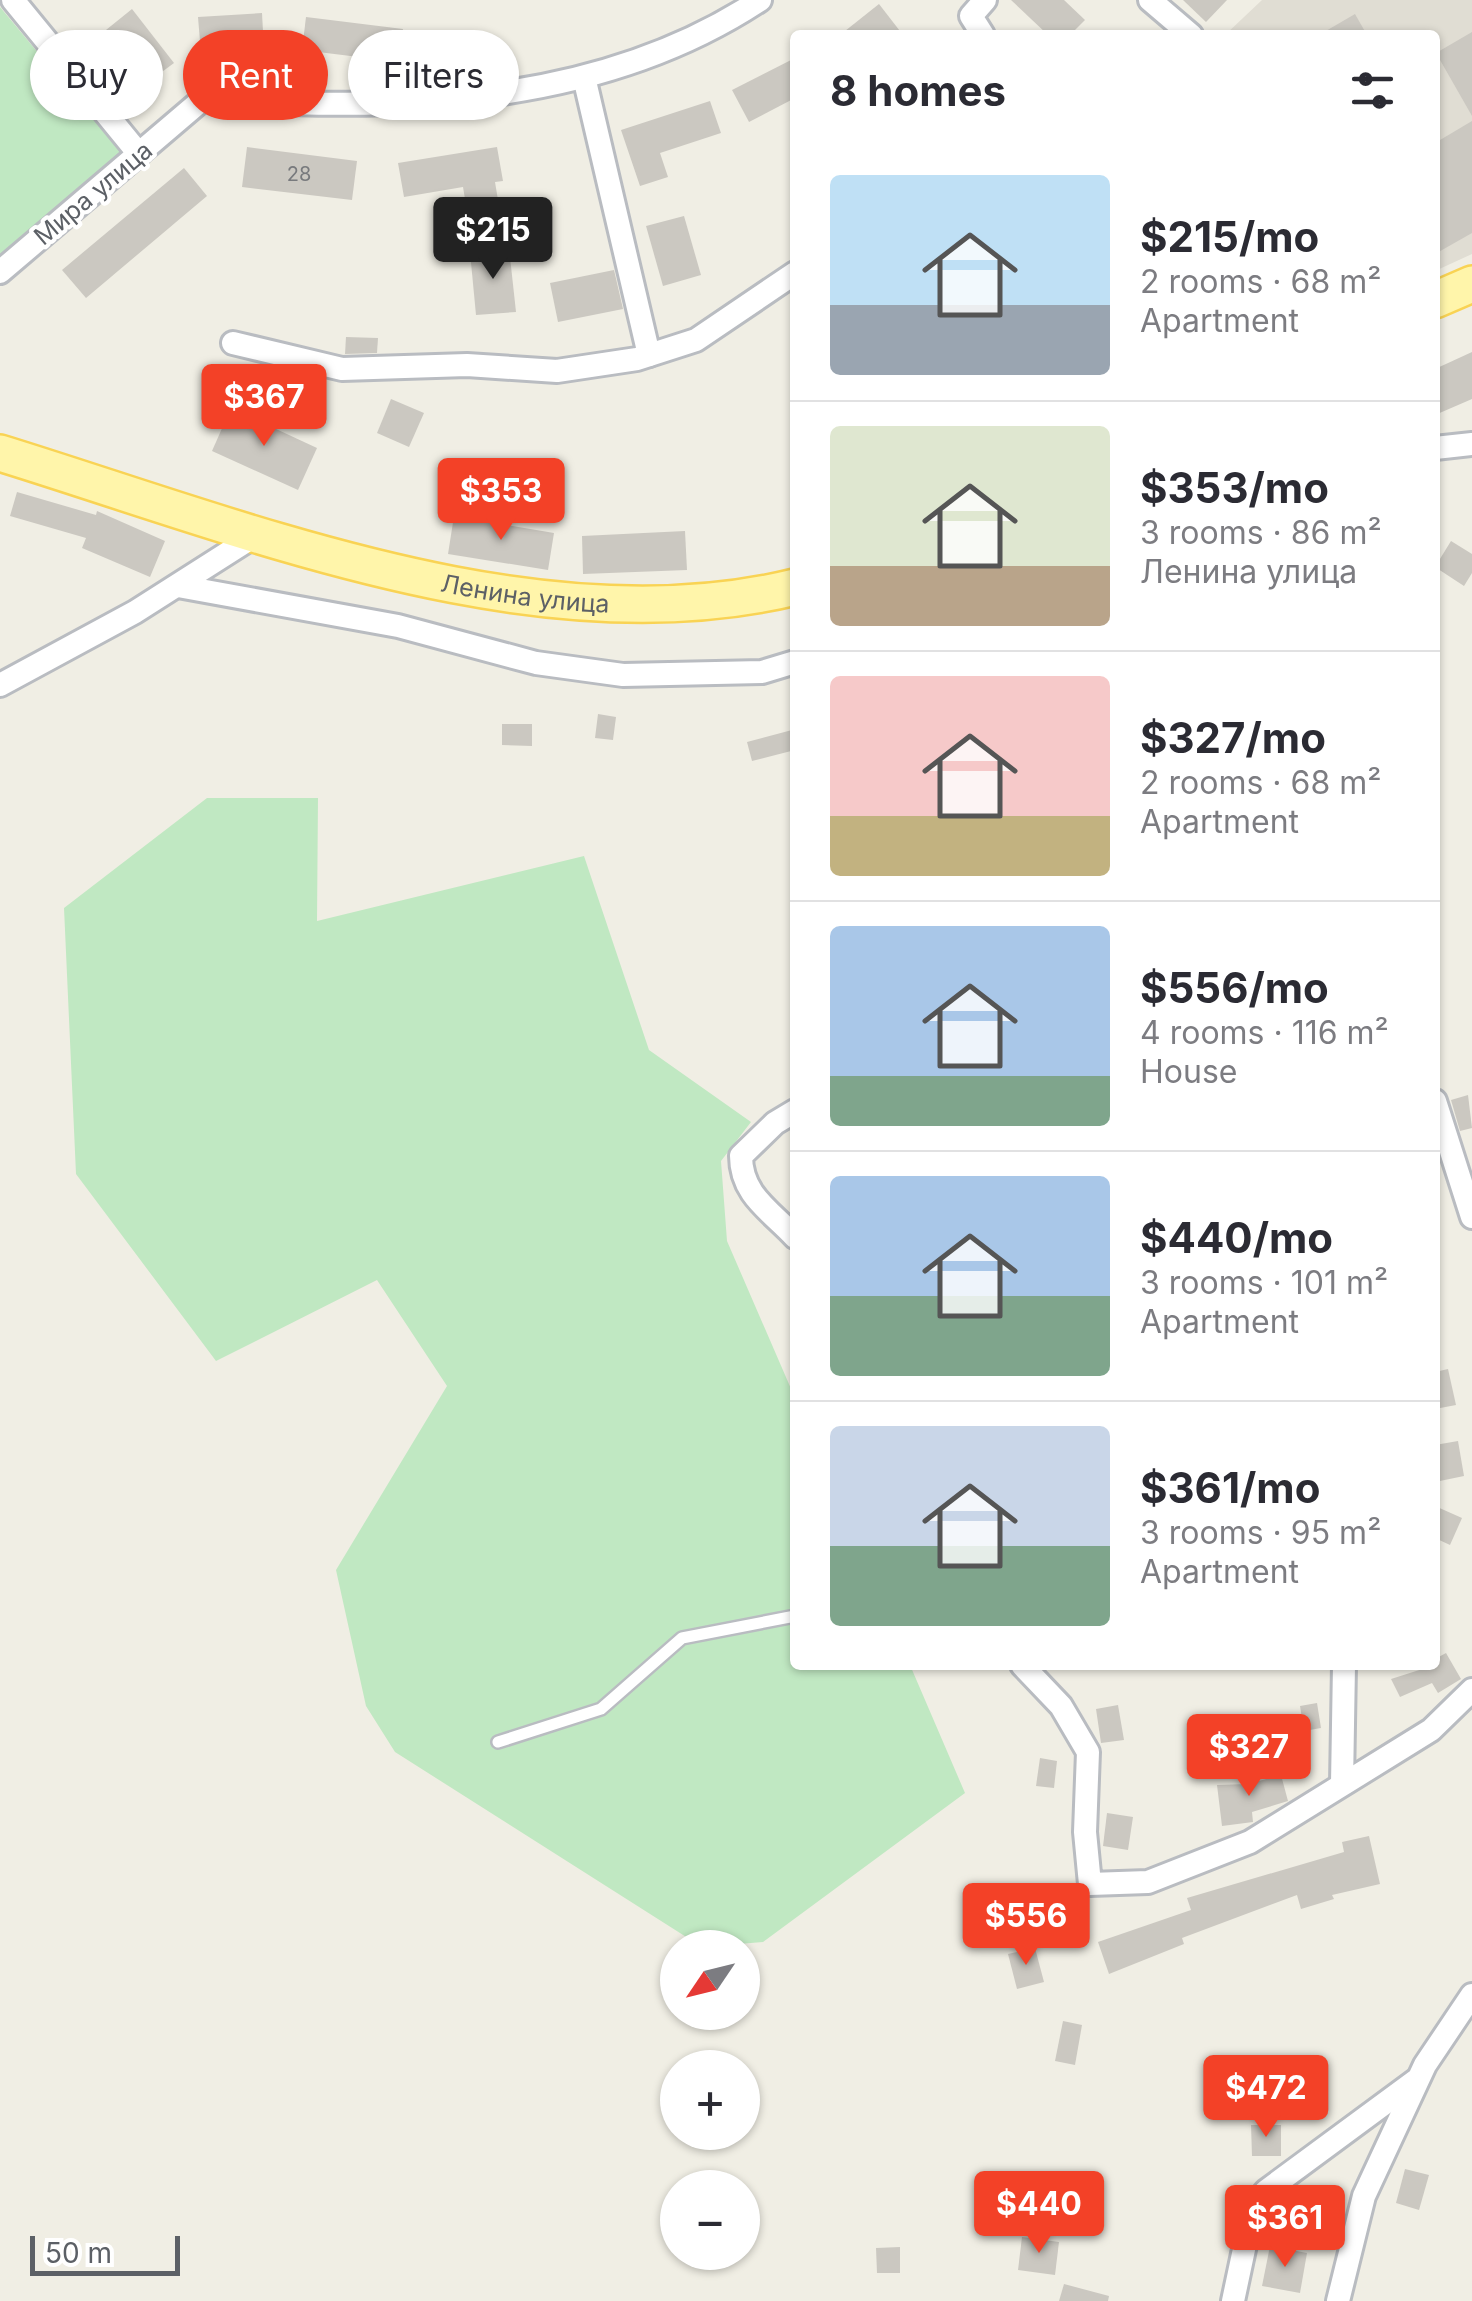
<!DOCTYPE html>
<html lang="en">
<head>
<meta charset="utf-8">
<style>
	:root { --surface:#fff; --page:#f7f7f7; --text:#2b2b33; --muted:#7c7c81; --line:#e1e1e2; --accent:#f34127 }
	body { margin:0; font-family:Inter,sans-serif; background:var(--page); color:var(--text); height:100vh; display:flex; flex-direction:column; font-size:38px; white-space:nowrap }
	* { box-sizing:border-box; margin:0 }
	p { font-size:32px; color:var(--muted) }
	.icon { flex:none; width:55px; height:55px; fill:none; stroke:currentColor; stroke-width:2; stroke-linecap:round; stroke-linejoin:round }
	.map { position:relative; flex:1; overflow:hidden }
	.drawer { position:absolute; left:790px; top:30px; width:650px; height:1640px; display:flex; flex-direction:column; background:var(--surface); border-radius:10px; box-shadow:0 2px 8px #0004 }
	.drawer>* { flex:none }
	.guide { position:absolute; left:30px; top:30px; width:610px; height:90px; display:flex; gap:20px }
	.needle { width:65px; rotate:235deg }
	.buttons { position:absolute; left:660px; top:1930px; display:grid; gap:20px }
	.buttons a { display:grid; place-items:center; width:100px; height:100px; border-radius:50%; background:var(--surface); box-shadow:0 2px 8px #0004; font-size:50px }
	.scale { position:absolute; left:30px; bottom:25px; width:150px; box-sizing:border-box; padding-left:10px; border:5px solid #5c6066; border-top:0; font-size:28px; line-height:35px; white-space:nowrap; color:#5c6066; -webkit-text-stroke:8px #fff; paint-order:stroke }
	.price { position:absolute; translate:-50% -85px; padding:0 22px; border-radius:10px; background:var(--accent); color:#fff; font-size:32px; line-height:65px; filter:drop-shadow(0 2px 5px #0008) }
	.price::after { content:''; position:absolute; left:50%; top:60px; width:30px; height:22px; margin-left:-15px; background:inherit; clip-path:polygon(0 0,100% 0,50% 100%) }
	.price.selected { background:#222; color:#fff }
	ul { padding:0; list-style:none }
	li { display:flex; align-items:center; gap:30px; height:250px; padding:0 40px }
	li+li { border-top:2px solid var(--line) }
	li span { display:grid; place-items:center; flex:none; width:280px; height:200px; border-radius:10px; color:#555 }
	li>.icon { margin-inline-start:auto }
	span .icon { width:120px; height:120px; fill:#fffc; stroke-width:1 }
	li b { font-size:42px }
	h2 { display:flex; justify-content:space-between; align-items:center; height:120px; padding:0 40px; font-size:42px }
	.chip { padding:0 35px; border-radius:45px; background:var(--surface); box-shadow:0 2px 8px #0004; font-size:35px; line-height:90px }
	.chip.selected { background:var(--accent); color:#fff }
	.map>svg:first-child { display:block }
	.education { fill:#e0ddd3 }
	.green { fill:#c0e8c2 }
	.building { fill:#cbc8c1 }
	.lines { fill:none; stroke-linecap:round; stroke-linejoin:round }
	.lane-casing { stroke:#b9bcc1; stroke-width:16 }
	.street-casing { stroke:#b9bcc1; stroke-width:28 }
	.primary-casing { stroke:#f9d354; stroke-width:40 }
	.lane { stroke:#fff; stroke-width:11 }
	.street { stroke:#fff; stroke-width:22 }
	.primary { stroke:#fff5aa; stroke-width:35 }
	.labels { text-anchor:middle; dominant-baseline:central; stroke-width:8; stroke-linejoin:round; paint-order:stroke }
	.number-label { font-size:20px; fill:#787a7d }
	.street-label { font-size:25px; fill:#5c6066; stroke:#fff }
</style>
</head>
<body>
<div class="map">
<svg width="1472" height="2301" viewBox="0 0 1472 2301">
	<rect width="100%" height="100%" fill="#f0eee4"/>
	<path class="education" d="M1262,0H1472V254L1435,271V35H1225Z"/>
	<g class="green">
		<path d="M0,7L123,155L0,257Z"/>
		<path d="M207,798H318L317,921L584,856L649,1050L751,1122L721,1161L727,1241L795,1398V1665H910L965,1793L763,1942L702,1947L395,1752L366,1706L336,1570L447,1386L377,1280L216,1361L76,1174L64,908Z"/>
	</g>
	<g class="building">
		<path d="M1011,0H1064L1085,20L1070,35H1048Z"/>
		<path d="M1183,0H1227L1206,22Z"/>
		<path d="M879,4L903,35H840Z"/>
		<path d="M132,9L174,63L147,83L106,30Z"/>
		<path d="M262,13L264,50L201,54L198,17Z"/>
		<path d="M1355,14L1367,35H1319Z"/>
		<path d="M306,17L403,29L399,62L302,50Z"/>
		<path d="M1472,32V116L1436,53Z"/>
		<path d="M795,58V98L749,122L732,90Z"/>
		<path d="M710,101L721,133L660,153L668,177L640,186L621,130Z"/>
		<path d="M1472,121V233L1435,254V143Z"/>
		<path d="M247,147L357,161L352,200L242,187Z"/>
		<path d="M497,147L503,181L495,182L499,206L467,211L463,187L404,197L398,163Z"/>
		<path d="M184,168L207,196L86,298L62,270Z"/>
		<path d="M684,216L701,275L663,286L646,226Z"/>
		<path d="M509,248L516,312L476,315L470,252Z"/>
		<path d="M614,270L623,309L558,322L550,283Z"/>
		<path d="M346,337L378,338L377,353L345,354Z"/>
		<path d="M1472,352V399L1435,415V369Z"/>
		<path d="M391,399L424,413L409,447L377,433Z"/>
		<path d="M231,408L317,448L298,490L212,451Z"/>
		<path d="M17,492L96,515L97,511L165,541L150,577L82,548L86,538L10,516Z"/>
		<path d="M454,516L554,533L548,570L448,554Z"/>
		<path d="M685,531L687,570L583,574L582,536Z"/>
		<path d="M1451,541L1472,554V573L1464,586L1435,567Z"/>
		<path d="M598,714L616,717L613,740L595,738Z"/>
		<path d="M502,724H532V746L502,745Z"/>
		<path d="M792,730L795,750L752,761L747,742Z"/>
		<path d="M1468,1095L1472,1128L1460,1131L1451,1100Z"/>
		<path d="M1448,1369L1456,1405L1435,1409V1372Z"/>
		<path d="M1458,1441L1464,1476L1435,1482V1445Z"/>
		<path d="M1435,1506L1462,1518L1450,1545L1435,1538Z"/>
		<path d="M1446,1653L1461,1679L1438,1693L1432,1683L1400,1697L1391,1679L1435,1665V1659Z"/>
		<path d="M1317,1703L1321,1728L1304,1731L1300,1706Z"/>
		<path d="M1118,1705L1124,1740L1101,1743L1096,1709Z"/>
		<path d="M1040,1758L1057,1761L1054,1788L1036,1786Z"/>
		<path d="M1281,1775L1288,1801L1252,1812L1253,1822L1222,1826L1217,1785L1248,1784Z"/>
		<path d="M1107,1813L1133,1817L1128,1850L1103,1846Z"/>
		<path d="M1369,1836L1380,1884L1332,1895L1334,1899L1301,1909L1297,1895L1182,1938L1184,1944L1109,1974L1098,1942L1191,1910L1187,1898L1344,1852L1342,1842Z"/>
		<path d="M1035,1948L1044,1982L1017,1989L1008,1954Z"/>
		<path d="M1063,2021L1082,2025L1075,2065L1055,2061Z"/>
		<path d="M1251,2125H1281V2156H1252Z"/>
		<path d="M1405,2169L1429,2175L1419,2210L1396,2203Z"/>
		<path d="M1022,2237L1059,2242L1055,2275L1018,2270Z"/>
		<path d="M1270,2246L1307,2253L1300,2293L1262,2286Z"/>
		<path d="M900,2247V2273H877L876,2248Z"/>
		<path d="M1064,2284L1109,2296L1108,2301H1059Z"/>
	</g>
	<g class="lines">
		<defs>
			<path id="lane" d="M498,1742L601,1709L682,1638L795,1616"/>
			<g id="street">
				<path d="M13,0L139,154"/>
				<path d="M1150,0L1191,35"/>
				<path d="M983,35L971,16L985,0"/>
				<path d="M584,77L649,355"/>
				<path d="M0,272L203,99C391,111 597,108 760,0"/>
				<path d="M233,343L342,369L467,365L557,371L637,359L696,340L795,273"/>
				<path d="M1435,448L1472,444"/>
				<path d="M178,586L398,626L536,663L623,675L762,672L795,662"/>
				<path d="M0,685L135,612L259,533"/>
				<path d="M1435,1101L1472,1217"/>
				<path d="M795,1111L775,1123L741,1156C741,1195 771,1211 795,1237"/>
				<path d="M1022,1665L1061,1706L1088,1752L1085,1832L1090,1884L1148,1882L1250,1842L1431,1730L1472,1690"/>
				<path d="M1342,1784L1344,1665"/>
				<path d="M1233,2301L1253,2207L1266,2191L1415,2081"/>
				<path d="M1338,2301L1364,2196L1425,2065L1472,1995"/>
			</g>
			<g id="primary">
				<path d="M1435,300L1472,284"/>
				<path id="s1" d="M0,453C243,528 539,650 795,587"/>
			</g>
		</defs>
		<use href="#lane" class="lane-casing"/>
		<use href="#street" class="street-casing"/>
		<use href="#primary" class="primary-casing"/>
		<use href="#lane" class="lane"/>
		<use href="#street" class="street"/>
		<use href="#primary" class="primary"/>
	</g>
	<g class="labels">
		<g class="number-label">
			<text x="299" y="174">28</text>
		</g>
		<g class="street-label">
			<text transform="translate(93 193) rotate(-40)">Мира улица</text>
			<text stroke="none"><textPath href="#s1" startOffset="545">Ленина улица</textPath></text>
		</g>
	</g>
</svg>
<div class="buttons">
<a><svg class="needle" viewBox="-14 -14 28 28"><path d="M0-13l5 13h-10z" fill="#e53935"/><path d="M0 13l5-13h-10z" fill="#7c7c81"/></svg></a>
<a>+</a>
<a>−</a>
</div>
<div class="scale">50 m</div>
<b class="price selected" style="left:493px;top:282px">$215</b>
<b class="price" style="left:264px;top:449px">$367</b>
<b class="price" style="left:501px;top:543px">$353</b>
<b class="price" style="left:1249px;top:1799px">$327</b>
<b class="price" style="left:1026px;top:1968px">$556</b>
<b class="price" style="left:1266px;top:2140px">$472</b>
<b class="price" style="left:1039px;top:2256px">$440</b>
<b class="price" style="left:1285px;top:2270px">$361</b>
<div class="guide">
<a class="chip">Buy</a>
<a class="chip selected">Rent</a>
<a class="chip">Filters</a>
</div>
<section class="drawer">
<h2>8 homes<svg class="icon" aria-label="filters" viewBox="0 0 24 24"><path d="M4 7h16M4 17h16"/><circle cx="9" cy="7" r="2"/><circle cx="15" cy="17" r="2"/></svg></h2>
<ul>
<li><span style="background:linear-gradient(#bfe0f5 65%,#9aa5b1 0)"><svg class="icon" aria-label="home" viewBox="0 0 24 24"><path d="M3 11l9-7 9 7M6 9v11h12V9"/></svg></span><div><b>$215/mo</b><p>2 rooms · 68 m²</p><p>Apartment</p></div></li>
<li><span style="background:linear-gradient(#dfe7d0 70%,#b9a48a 0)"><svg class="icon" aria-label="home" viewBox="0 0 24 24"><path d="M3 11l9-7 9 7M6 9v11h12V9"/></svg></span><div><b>$353/mo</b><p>3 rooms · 86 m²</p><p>Ленина улица</p></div></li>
<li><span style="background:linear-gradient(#f6c9c9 70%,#c2b280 0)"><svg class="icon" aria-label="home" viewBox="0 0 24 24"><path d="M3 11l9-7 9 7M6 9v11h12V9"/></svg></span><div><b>$327/mo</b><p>2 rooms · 68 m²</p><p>Apartment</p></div></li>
<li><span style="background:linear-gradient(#a9c7e8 75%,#7fa58c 0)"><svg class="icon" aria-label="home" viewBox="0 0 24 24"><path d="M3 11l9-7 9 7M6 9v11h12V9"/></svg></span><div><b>$556/mo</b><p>4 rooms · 116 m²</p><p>House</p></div></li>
<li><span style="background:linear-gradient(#a9c7e8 60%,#7fa58c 0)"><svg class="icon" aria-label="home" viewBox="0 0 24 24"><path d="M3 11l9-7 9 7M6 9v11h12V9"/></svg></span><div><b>$440/mo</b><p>3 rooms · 101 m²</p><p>Apartment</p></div></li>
<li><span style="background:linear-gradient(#c9d6e8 60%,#7fa58c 0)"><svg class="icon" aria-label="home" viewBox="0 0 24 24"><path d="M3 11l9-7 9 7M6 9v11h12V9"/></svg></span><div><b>$361/mo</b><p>3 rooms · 95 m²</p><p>Apartment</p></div></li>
</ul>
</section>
</div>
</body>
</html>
